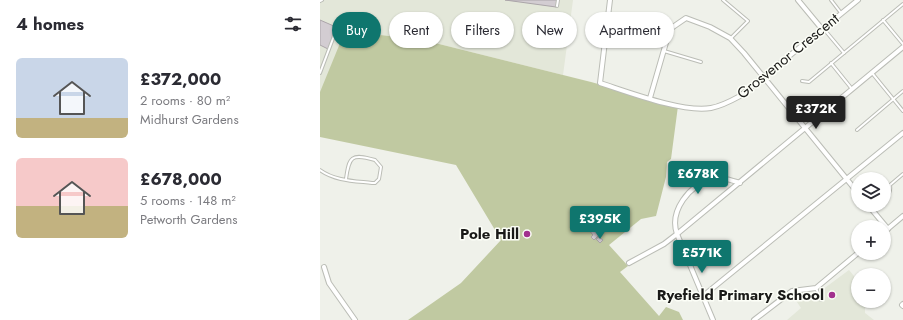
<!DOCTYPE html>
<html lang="en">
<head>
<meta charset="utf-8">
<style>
	:root { --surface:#fff; --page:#f7f7f7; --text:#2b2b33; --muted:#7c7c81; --accent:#0f766e }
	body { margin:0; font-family:Jost,sans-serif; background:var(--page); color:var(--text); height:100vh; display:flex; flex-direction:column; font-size:15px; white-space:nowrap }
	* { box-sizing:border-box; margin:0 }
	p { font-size:13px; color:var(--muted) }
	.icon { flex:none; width:22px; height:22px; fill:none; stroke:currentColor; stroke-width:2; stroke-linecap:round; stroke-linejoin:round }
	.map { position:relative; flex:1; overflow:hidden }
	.side { display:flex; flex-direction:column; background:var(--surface); width:320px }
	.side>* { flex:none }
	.banner { position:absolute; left:12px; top:12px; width:380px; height:36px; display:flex; gap:8px }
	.fabs { position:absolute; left:531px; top:172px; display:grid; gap:8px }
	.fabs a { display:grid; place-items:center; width:40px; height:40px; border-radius:50%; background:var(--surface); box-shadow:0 1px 3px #0004; font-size:20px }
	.price { position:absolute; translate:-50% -34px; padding:0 9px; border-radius:4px; background:var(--accent); color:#fff; font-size:13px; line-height:26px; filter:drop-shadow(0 1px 2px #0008) }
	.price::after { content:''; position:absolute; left:50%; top:24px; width:12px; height:9px; margin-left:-6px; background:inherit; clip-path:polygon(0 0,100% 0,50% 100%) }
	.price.current { background:#222; color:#fff }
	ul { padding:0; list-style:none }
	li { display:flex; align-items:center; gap:12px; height:100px; padding:0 16px }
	li span { display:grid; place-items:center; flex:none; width:112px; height:80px; border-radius:6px; color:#555 }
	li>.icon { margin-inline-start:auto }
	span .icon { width:48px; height:48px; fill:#fffc; stroke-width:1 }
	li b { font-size:17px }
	h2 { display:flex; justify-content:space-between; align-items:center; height:48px; padding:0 16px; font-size:17px }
	.chip { padding:0 14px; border-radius:18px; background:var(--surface); box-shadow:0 1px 3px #0004; font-size:14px; line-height:36px }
	.chip.current { background:var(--accent); color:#fff }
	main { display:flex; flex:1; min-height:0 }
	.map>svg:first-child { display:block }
	.built { fill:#e3e7d9 }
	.green { fill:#c0c9a1 }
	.building { fill:#d3cdd2; stroke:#aba5a9 }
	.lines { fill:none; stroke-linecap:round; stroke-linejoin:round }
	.service-casing { stroke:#bbbdb6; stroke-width:4 }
	.minor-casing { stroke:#bbbdb6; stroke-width:6 }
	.service { stroke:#fff; stroke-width:2 }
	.minor { stroke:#fff; stroke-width:4 }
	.poi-dot { fill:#a2318e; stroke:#fcfef7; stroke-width:1.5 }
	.labels { text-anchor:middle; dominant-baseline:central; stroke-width:3; stroke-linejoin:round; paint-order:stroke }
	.street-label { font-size:15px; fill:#1a1a18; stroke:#fcfef7 }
	.poi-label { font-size:15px; font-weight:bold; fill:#1a1a18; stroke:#fcfef7; text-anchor:end }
</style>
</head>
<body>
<main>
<section class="side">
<h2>4 homes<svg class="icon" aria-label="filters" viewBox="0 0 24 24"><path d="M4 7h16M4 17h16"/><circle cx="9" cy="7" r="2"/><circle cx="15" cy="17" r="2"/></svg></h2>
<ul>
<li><span style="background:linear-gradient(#c9d6e8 75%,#c2b280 0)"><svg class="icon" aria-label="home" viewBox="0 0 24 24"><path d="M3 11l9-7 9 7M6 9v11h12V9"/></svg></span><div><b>£372,000</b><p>2 rooms · 80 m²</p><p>Midhurst Gardens</p></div></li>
<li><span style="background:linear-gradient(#f6c9c9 60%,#c2b280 0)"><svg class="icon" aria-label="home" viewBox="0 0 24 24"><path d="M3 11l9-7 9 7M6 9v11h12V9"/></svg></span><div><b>£678,000</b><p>5 rooms · 148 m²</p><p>Petworth Gardens</p></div></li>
</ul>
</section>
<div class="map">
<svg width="583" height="320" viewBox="0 0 583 320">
	<rect width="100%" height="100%" fill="#eff1ea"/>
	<g class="built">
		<path d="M0,0H253L243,75L103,40L0,92Z"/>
		<path d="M529,270L538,281V301H545V313L554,320H467L481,308L473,296L498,293Z"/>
	</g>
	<path class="green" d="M25,31L103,40L271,82L358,106L351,159L347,162L346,177L336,216L321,219L289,245L308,266L300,272L339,316L346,307L359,312L363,320H88L141,283L181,240L136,165L0,137V92Z"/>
	<g class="building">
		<path d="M185,0H237L236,7Z"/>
		<path d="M0,20L16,27L8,49L0,45Z"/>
		<path d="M273,225L281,233L274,240L271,237L273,235L268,229Z"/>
		<path d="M279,237L283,240L280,243L276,239Z"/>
	</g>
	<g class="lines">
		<defs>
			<g id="service">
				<path d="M403,0L428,21L411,38"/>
				<path d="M511,0L521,13"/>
				<path d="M0,1L2,0"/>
				<path d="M237,6L238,0"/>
				<path d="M563,20L583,44"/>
				<path d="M503,28L524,53"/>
				<path d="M344,51L381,62"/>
				<path d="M511,63L532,89"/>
				<path d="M0,73L17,28"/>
				<path d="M552,73L583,111"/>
				<path d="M482,81L489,82L583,4"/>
				<path d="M537,130L583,91"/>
				<path d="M0,170C15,181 35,181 52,183H55L59,179L61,167L55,160C31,153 29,157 26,179"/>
				<path d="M564,198C569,194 571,192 570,185L583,174"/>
				<path d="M496,288L501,300"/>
			</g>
			<g id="minor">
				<path d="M290,0L280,83C308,92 363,113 391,108C401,106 411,101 420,96L538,0"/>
				<path d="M478,0L502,29"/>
				<path d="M330,98L350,29L366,18L390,27L410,38L424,53L538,193"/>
				<path d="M548,205L568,229"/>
				<path d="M564,232L583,216"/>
				<path d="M309,263L344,244L357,234L583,47"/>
				<path d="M4,267L9,283L35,320"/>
				<path d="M383,296L583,133"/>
				<path d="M583,304L582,305L583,306"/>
				<path d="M393,320L357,234C349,211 369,185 392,179C402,177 411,180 420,183"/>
				<path d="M434,320L472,291L496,288L538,253"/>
			</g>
		</defs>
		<use href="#service" class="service-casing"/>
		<use href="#minor" class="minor-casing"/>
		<use href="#service" class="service"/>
		<use href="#minor" class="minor"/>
	</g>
	<g class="poi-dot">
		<circle cx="207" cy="234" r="4"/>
		<circle cx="512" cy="295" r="4"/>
	</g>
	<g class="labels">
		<g class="street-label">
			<text transform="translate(468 56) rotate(-39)">Grosvenor Crescent</text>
		</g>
		<g class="poi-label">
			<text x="199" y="234">Pole Hill</text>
			<text x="504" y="295">Ryefield Primary School</text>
		</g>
	</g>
</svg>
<div class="fabs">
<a><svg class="icon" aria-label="layers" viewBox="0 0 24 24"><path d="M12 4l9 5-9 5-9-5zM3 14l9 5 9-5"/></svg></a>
<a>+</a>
<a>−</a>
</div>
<b class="price current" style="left:496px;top:130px">£372K</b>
<b class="price" style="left:378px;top:195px">£678K</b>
<b class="price" style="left:280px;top:240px">£395K</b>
<b class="price" style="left:382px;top:274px">£571K</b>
<div class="banner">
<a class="chip current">Buy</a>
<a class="chip">Rent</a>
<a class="chip">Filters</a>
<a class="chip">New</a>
<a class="chip">Apartment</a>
</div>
</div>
</main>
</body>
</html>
